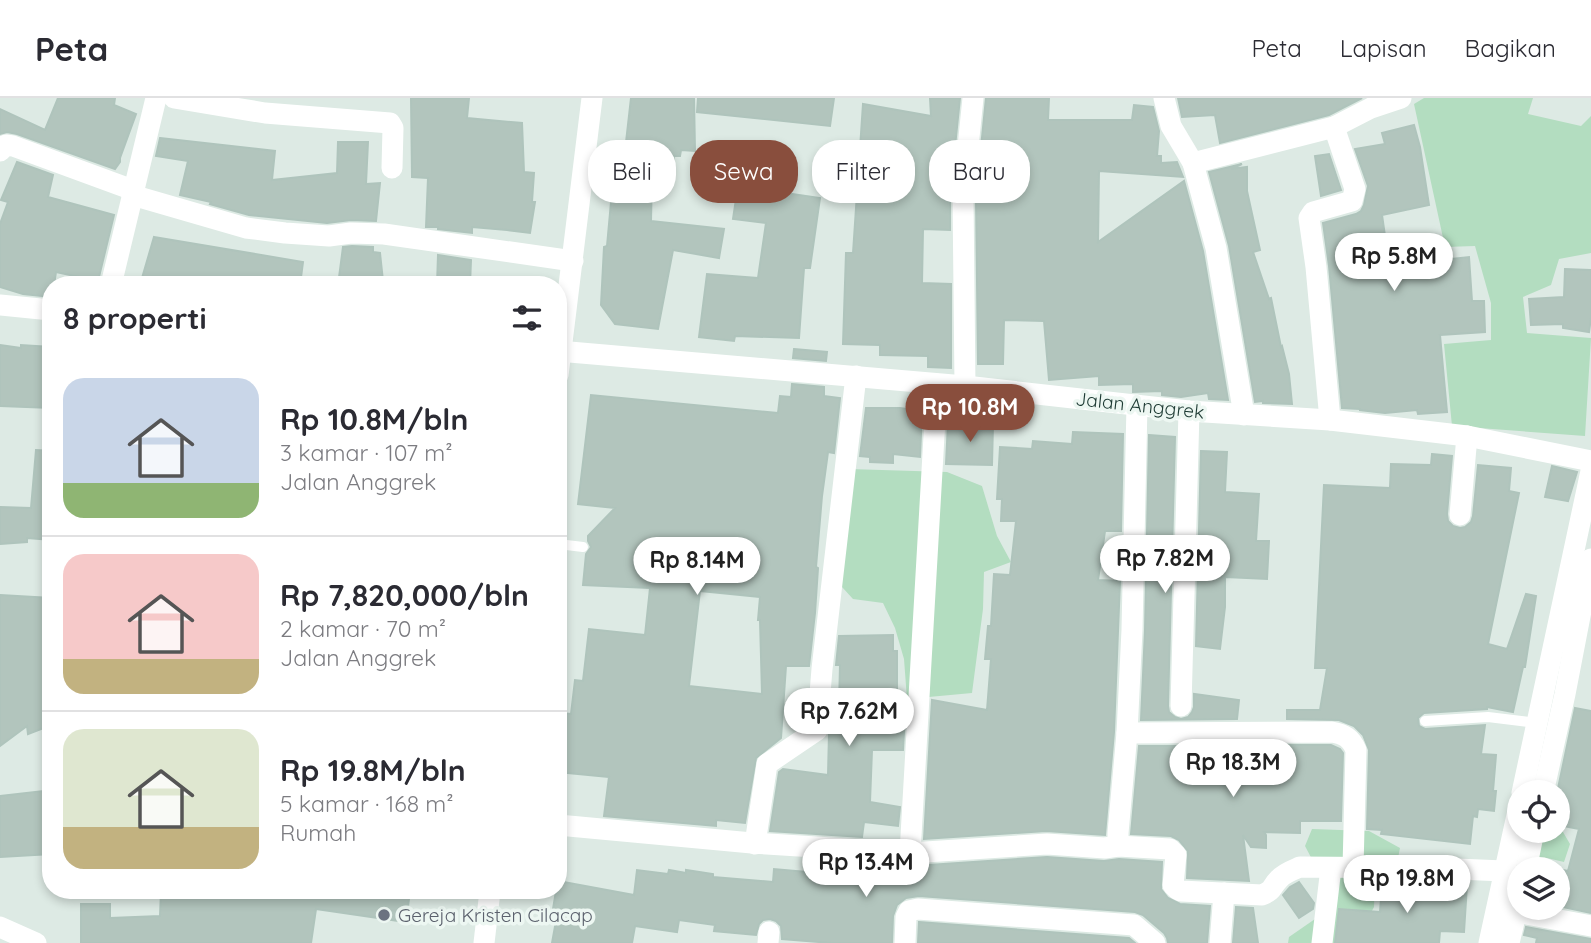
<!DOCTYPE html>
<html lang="id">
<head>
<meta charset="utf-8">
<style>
	:root { --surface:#fff; --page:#f2f2f3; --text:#2b2b33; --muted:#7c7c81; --line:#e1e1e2; --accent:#894e3d }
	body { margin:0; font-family:Quicksand,sans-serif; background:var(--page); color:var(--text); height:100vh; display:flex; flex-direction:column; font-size:26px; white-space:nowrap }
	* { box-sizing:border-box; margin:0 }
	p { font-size:23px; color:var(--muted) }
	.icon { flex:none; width:38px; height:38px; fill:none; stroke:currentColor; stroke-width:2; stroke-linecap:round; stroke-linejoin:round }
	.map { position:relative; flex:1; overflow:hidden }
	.side { position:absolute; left:42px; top:178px; width:525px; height:623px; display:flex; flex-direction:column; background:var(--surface); border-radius:28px; box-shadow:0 4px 10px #0003 }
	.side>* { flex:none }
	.hud { position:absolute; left:588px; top:42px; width:665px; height:63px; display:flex; gap:14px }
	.fabs { position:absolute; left:1507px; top:682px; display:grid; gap:14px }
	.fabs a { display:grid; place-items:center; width:63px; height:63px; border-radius:50%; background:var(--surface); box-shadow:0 4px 10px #0003; font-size:35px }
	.price { position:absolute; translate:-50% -60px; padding:0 16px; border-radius:24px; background:#fff; color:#222; font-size:23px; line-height:46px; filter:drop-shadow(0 2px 4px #0008) }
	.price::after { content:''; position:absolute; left:50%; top:42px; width:21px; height:16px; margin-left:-10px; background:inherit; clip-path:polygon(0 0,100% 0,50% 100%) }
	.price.selected { background:var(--accent); color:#fff }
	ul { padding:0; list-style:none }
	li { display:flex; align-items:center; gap:21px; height:175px; padding:0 21px }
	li+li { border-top:2px solid var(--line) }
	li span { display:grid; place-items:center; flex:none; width:196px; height:140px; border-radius:21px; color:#555 }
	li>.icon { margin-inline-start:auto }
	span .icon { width:84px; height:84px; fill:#fffc; stroke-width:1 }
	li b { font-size:30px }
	h2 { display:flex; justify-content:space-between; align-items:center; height:84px; padding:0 21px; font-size:30px }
	.tag { padding:0 24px; border-radius:28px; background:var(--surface); box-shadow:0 4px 10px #0003; font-size:24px; line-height:63px }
	.tag.selected { background:var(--accent); color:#fff }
	header { display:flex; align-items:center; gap:42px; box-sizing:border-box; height:98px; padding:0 35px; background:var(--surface); border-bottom:2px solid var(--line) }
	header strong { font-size:33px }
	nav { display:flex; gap:38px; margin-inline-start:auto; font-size:24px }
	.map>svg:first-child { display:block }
	.green { fill:#b3ddc0 }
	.building { fill:#b2c5bd; stroke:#afc4bc; stroke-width:2; fill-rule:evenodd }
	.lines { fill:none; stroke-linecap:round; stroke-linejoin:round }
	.service { stroke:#fff; stroke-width:10 }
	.minor { stroke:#fff; stroke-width:21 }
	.tertiary { stroke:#fff; stroke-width:21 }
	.worship-dot { fill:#6b7280; stroke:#edf7f2; stroke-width:2.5 }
	.labels { text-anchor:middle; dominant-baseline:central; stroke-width:7; stroke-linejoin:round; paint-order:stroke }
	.street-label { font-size:19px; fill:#1d3a33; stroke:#edf7f2 }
	.worship-label { font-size:19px; fill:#5b616d; stroke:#edf7f2; text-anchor:start }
</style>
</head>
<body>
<header>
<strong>Peta</strong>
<nav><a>Peta</a><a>Lapisan</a><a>Bagikan</a></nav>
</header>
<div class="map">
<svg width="1591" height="845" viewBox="0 0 1591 845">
	<rect width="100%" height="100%" fill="#ddeae4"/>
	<g class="green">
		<path d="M1424,0H1533L1528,16L1581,28L1591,18V155L1559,161L1551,187L1523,199L1527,235L1591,240L1585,338L1452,328L1444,246L1491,242V205L1475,148L1445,149L1414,6Z"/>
		<path d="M849,371L947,374L982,388L997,438L1011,464L984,474L983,511L972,595L907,601L904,561L895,530L883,505L853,501L832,478Z"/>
		<path d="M1312,731L1369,733L1400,750L1396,770L1375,779L1374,809L1362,831L1361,845H1288L1289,839L1315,821L1324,784L1305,748Z"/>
		<path d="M1519,733L1563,734L1570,746L1564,764L1547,760L1528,759L1519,778L1514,798L1488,837Z"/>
	</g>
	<g class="building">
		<path d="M58,0H115L114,7L136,16L120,60V64L115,71L17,36L7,34L0,36V11L45,32Z"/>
		<path d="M411,0H469L467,20L522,25L524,74L534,75L532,104H535L530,135L507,132L472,129V135L438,131V129H426L428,80L412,79Z"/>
		<path d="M631,0H694L695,53L681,52L680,58H674L672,78L652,77L651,123L724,131L719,160L673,152L658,231L615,226L601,207L604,149L607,148L612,93L605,86L636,54L625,53Z"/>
		<path d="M698,0H834L830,28L697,14Z"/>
		<path d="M930,0H960L950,97V132L923,131L922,185L951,186V270L928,269V258L880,257V247L843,246L846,155H853L863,6L931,18Z"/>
		<path d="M986,0H1049L1048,22H1132L1134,7L1153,9L1159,33L1157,58H1161V65L1177,64L1183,79L1099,73L1098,144L1184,83L1203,153L1228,302L1209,301L1208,295L1181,299L1162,297V293L1133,294V286L1099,287V278L1049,282L1044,223L1004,222L1003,266H978L976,99Z"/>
		<path d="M1178,0H1362L1329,17L1220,45L1215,17L1182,19Z"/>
		<path d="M1414,27L1420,49L1429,107L1382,117L1388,159L1393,158L1394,167L1469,159L1472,203H1484L1485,234L1440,237L1447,314L1418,316L1417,312L1385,315L1360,312V311L1342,310L1329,168L1323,125L1356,116L1361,113L1364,107L1368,88L1355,51L1385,46L1382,35Z"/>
		<path d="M160,40L275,53L272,82L337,75L338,44H368L366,86L380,85L376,123L351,122L327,125L249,117L210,106L211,104L180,97L188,63L156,58Z"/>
		<path d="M1329,56L1341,92L1321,98L1315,58Z"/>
		<path d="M17,64L53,77L48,99L114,117L98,183L56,174L54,187H51V199L23,196L0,189V126L8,104L1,102Z"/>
		<path d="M1242,66L1231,71L1247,69V93L1260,152L1253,154L1269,201L1271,200L1281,249L1282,248L1289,276L1292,306L1263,305V303L1255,304L1229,148L1209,74Z"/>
		<path d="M738,88L820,100L810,170H804L799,240L735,238L734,243L699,239L707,176L758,180L766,125L733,121Z"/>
		<path d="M154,139L303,164L300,187H140Z"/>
		<path d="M352,148L373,149V154L380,155L383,183H378L377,187H338L343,149Z"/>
		<path d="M438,157L471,162L470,187H437Z"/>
		<path d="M1565,171L1591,172V220L1589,234L1563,230V226L1531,227L1529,201L1564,199Z"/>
		<path d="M0,247L21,250V247L51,249V310L0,308Z"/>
		<path d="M794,251L827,254L826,263L793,260Z"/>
		<path d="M792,286L824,289V298L840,300L834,355L828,354L822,398L816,469L818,470L815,515L809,568H786L781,640L756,660L745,725L716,722V728L604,718L609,679L558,674V634L560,615L571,616L575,582L583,583L589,531L645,537L650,490L583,487L586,456L591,449L588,443V438L615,410L578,406L591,297L778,315L780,298L791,299ZM700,493L760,499L758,522H760L762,596L689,588Z"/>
		<path d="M866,310H900L922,313L920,359L893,356V365L870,364V359L860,358Z"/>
		<path d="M948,325L993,326L992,367L946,366Z"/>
		<path d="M1073,334L1123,336L1121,433H1105L1098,482L1120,483L1114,634L1105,737L1046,733L924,741L932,602L987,612L991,561H985L988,528H991L994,476L1010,477L1016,423H1001L1002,401H997L1000,349L1032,351L1033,343L1072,346Z"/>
		<path d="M1149,337L1175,339L1168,608L1169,614L1175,619L1181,621L1188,619L1192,614L1194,609V596L1239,602L1237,621L1141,622L1145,532Z"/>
		<path d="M36,352L51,353V442L27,440V444L0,446V409L31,410Z"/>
		<path d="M1201,353L1227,354L1225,394L1259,396L1256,443H1269L1267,481L1225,479V509L1220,551L1196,548Z"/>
		<path d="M1432,356L1452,358L1447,416L1448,423L1453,428L1460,430L1465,429L1471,424L1473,418L1478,367L1511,370L1509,393L1519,395L1488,546L1507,551L1526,496L1536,498L1525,569H1523L1513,614L1487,609V611L1424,615L1418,620L1419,628L1425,631L1485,627L1481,656L1496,657L1493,693H1496L1494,713L1478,711L1477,719L1473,718L1470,746L1381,736L1382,732L1367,731L1369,652L1363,637L1354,628L1339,622L1287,621V612H1320L1327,570H1315L1324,387L1390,390L1391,366L1431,367Z"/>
		<path d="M1552,368L1577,374L1568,403L1545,399Z"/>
		<path d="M0,497L51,500V602L43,609L46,629L28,636L27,628L0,648Z"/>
		<path d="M893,537V553H897V596L906,598L903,652H872L870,704L900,709L898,728L864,724L862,739L770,733L779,674L783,671L828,677L829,635L833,607L839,608L840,567H836L839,538Z"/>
		<path d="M1575,610L1591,613V815L1558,808V771L1568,773L1579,731L1558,727L1557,695Z"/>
		<path d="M1275,647H1331L1340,651L1343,655L1341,723H1300V735L1264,734L1266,737V750L1251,749L1243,737L1249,783L1187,780L1188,753L1179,742L1171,738L1131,736L1139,648H1234L1233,653L1275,655Z"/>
		<path d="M43,693L45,720L51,719V756L0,759V698Z"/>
		<path d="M1047,759L1104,763L1119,761L1162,764L1161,791L1168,800L1180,806L1210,808L1207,845H1168L1167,840L1164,835L1143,817L1135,814L919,798L906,800L897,807L893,818L892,845H831L782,841L781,828L776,823L770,821L763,822L759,826L756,837L714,833L715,827L679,822L677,834L635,828L632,845H552L558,812L553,811L556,793H558V783L634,797L637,772L668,776L669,772L686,775V772L713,776V779L773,784L774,771L807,774L808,762L860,765L859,771H865L864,774L913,777L914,768Z"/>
		<path d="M1412,783L1451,784L1450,786L1467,787L1464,834L1440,833L1439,845H1335L1339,811L1380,814L1382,787L1411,790Z"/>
		<path d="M1299,784L1314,805L1313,811L1299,820L1283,797L1290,789Z"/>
		<path d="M161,793H410L406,824L316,811L311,845H81V806H110V820L160,818Z"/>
		<path d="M1236,809L1253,810L1258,845H1233Z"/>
		<path d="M919,824L1129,840L1135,845H918Z"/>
		<path d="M1526,829L1591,841V845H1536L1537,840L1524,837Z"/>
	</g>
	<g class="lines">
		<g class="service">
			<path d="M558,446L583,449"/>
			<path d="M1425,623L1488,619L1537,625"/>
		</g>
		<g class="minor">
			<path d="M174,0L265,15L390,25L393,30L392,70"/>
			<path d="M1164,0L1171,28L1193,65"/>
			<path d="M0,53L6,47L13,48L133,92"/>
			<path d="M132,97L246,130L285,135L329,138L351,135L384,136L573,163"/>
			<path d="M111,187L156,0"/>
			<path d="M0,207L51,212"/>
			<path d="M558,253L965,288L1189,313L1330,322L1467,338L1591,363"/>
			<path d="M965,288L963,98L973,0"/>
			<path d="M1244,317L1216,150L1193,65L1334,29"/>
			<path d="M1330,322L1316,169L1309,120L1313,114L1352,103L1355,91L1334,29L1371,10L1401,0"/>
			<path d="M1460,417L1467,338"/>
			<path d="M1181,608L1189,313"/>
			<path d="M1127,635L1332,634C1344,636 1351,640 1356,652L1353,770"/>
			<path d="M1522,695L1591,373"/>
			<path d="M1543,695L1565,596L1591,461"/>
			<path d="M558,727L752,745L910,755L1047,746L1105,750L1118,748L1170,751L1176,757L1173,787L1177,791L1181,793L1262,797C1275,791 1270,790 1279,781C1284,775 1293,772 1300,769L1433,770L1504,773"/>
			<path d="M755,746L767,666L817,632L822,571L856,278"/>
			<path d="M1118,748V735L1127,635L1132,532L1137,307"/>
			<path d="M910,755L937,286"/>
			<path d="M1526,772L1534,733"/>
			<path d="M1516,814L1591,828"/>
			<path d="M0,829L36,845"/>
			<path d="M768,845L769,834"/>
			<path d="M905,845L906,819L909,813L918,811L1134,827L1155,845"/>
			<path d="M1220,845L1224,795"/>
			<path d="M1322,845L1331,770"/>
			<path d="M1489,845L1519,708"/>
			<path d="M1509,845L1519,803"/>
		</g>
		<g class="tertiary">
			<path d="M558,277L592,0"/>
			<path d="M484,845L490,793"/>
		</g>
	</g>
	<circle class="worship-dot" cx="384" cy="817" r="7"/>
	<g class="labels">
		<g class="street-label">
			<text transform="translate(1140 307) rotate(6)">Jalan Anggrek</text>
		</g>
		<g class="worship-label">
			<text x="398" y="817">Gereja Kristen Cilacap</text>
		</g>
	</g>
</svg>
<div class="fabs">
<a><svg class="icon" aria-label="locate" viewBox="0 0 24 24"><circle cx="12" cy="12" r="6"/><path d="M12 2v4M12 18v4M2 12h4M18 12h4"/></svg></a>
<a><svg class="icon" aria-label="layers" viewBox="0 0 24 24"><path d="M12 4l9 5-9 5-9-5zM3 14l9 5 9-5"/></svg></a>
</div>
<b class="price" style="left:1394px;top:195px">Rp 5.8M</b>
<b class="price selected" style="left:970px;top:346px">Rp 10.8M</b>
<b class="price" style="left:1165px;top:497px">Rp 7.82M</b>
<b class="price" style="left:697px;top:499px">Rp 8.14M</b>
<b class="price" style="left:849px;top:650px">Rp 7.62M</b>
<b class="price" style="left:1233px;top:701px">Rp 18.3M</b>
<b class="price" style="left:866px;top:801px">Rp 13.4M</b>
<b class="price" style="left:1407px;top:817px">Rp 19.8M</b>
<div class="hud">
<a class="tag">Beli</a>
<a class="tag selected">Sewa</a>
<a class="tag">Filter</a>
<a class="tag">Baru</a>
</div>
<section class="side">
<h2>8 properti<svg class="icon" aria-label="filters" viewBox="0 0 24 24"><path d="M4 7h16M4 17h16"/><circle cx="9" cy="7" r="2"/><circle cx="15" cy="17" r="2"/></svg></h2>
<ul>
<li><span style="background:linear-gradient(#c9d6e8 75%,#8fb573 0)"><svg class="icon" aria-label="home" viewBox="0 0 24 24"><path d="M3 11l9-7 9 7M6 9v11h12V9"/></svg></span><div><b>Rp 10.8M/bln</b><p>3 kamar · 107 m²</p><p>Jalan Anggrek</p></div></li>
<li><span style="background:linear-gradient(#f6c9c9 75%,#c2b280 0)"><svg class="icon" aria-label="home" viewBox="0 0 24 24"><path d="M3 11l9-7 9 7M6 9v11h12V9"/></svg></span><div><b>Rp 7,820,000/bln</b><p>2 kamar · 70 m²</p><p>Jalan Anggrek</p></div></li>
<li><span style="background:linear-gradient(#dfe7d0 70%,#c2b280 0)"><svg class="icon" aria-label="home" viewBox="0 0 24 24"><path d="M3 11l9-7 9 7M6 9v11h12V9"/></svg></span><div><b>Rp 19.8M/bln</b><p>5 kamar · 168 m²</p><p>Rumah</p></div></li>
</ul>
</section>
</div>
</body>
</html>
